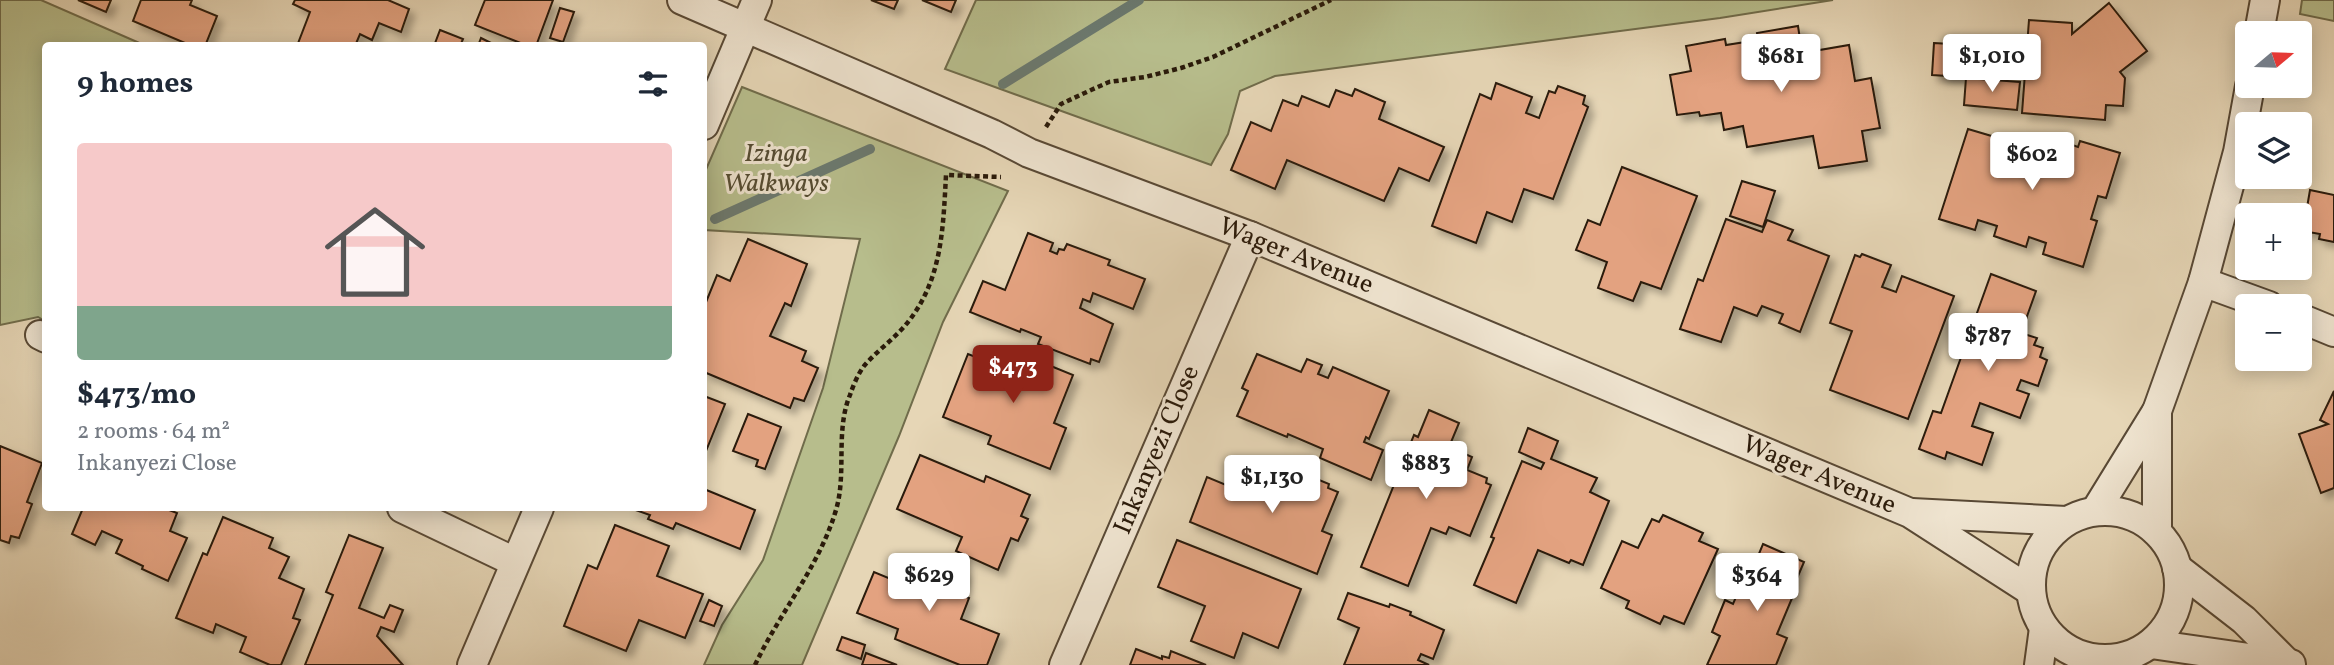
<!DOCTYPE html>
<html lang="en">
<head>
<meta charset="utf-8">
<style>
	:root { --surface:#fff; --page:#f6f6f7; --text:#1f2937; --muted:#747a83; --line:#e0e1e3; --accent:#8f2418 }
	body { margin:0; font-family:Vollkorn,serif; background:var(--page); color:var(--text); height:100vh; display:flex; flex-direction:column; font-size:26px; white-space:nowrap }
	* { box-sizing:border-box; margin:0 }
	p { font-size:23px; color:var(--muted) }
	.icon { flex:none; width:38px; height:38px; fill:none; stroke:currentColor; stroke-width:2; stroke-linecap:round; stroke-linejoin:round }
	.map { position:relative; flex:1; overflow:hidden }
	.drawer { position:absolute; left:42px; top:42px; width:665px; height:469px; display:flex; flex-direction:column; background:var(--surface); border-radius:7px; box-shadow:0 4px 18px #0003 }
	.drawer>* { flex:none }
	.needle { width:46px; rotate:71deg }
	.tools { position:absolute; left:2235px; top:21px; display:grid; gap:14px }
	.tools a { display:grid; place-items:center; width:77px; height:77px; border-radius:7px; background:var(--surface); box-shadow:0 4px 18px #0003; font-size:35px }
	.price { position:absolute; translate:-50% -60px; padding:0 16px; border-radius:7px; background:#fff; color:#222; font-size:23px; line-height:46px; filter:drop-shadow(0 2px 4px #0008) }
	.price::after { content:''; position:absolute; left:50%; top:42px; width:21px; height:16px; margin-left:-10px; background:inherit; clip-path:polygon(0 0,100% 0,50% 100%) }
	.price.on { background:var(--accent); color:#fff }
	ul { padding:0; list-style:none }
	li { display:grid; align-content:center; gap:14px; height:371px; padding:0 35px }
	li+li { border-top:2px solid var(--line) }
	li span { display:grid; place-items:center; height:217px; border-radius:7px; color:#555 }
	li>.icon { margin-inline-start:auto }
	span .icon { width:126px; height:126px; fill:#fffc; stroke-width:1 }
	li b { font-size:30px }
	h2 { display:flex; justify-content:space-between; align-items:center; height:84px; padding:0 35px; font-size:30px }
	.map>svg:first-child { display:block }
	.green { fill:#b7bd8c; stroke:#706c4b; stroke-width:2 }
	.lines { fill:none; stroke-linecap:round; stroke-linejoin:round }
	.stream { stroke:#6b796f; stroke-width:10 }
	.building { fill:#e3a280; stroke:#2a1a0a; stroke-width:2; filter:url(#shadow) }
	.minor-casing { stroke:#594935; stroke-width:32 }
	.path { stroke:#2a1a0a; stroke-width:4.5; stroke-dasharray:5 3.5; stroke-linecap:butt }
	.minor { stroke:#efe4d0; stroke-width:28 }
	.labels { text-anchor:middle; dominant-baseline:central; stroke-width:6; stroke-linejoin:round; paint-order:stroke }
	.park-label { font-size:26px; font-style:italic; fill:#544b31; stroke:#efe4d0 }
	.street-label { font-size:26px; fill:#2a1a0a; stroke:#efe4d0 }
</style>
</head>
<body>
<div class="map">
<svg width="2334" height="665" viewBox="0 0 2334 665">
	<defs>
		<filter id="shadow"><feDropShadow dx="6" dy="6" stdDeviation="3.5" flood-color="#0004"/></filter>
	</defs>
	<rect width="100%" height="100%" fill="#e6d6b6"/>
	<filter id="stains"><feTurbulence type="fractalNoise" baseFrequency=".00286" numOctaves="4"/><feColorMatrix values="0 0 0 0 .2 0 0 0 0 .09 0 0 0 0 .02 0 0 0 .5 -.17"/></filter>
	<radialGradient id="worn" r=".72"><stop offset=".6" stop-color="#630" stop-opacity="0"/><stop offset="1" stop-color="#630" stop-opacity=".3"/></radialGradient>
	<g class="green">
		<path d="M0,0H41L144,45L46,46L45,321L38,317L0,325Z"/>
		<path d="M976,0H1833L1720,18L1275,76L1240,91L1228,134L1211,165L945,69Z"/>
		<path d="M2302,0H2334V21L2300,14Z"/>
		<path d="M742,87L1008,191L943,322L899,436L802,665H704L722,625L763,560L823,388L860,239L704,230V174Z"/>
	</g>
	<g class="lines">
		<g class="stream">
			<path d="M1003,84L1139,0"/>
			<path d="M715,219L870,149"/>
		</g>
	</g>
	<g class="building">
		<path d="M78,0H111L106,12Z"/>
		<path d="M141,0H192L190,5L217,16L205,46H192L133,21Z"/>
		<path d="M295,0H388L409,9L401,32L379,23L372,40L360,34L355,46H297L310,12L293,4Z"/>
		<path d="M485,0H553L536,46H528L475,25Z"/>
		<path d="M871,0H898L894,9Z"/>
		<path d="M922,0H956L951,12Z"/>
		<path d="M2109,3L2147,51L2120,72L2125,78L2123,106L2106,105L2105,120L2022,113L2029,20L2072,23V34Z"/>
		<path d="M560,8L574,12L563,42L550,38Z"/>
		<path d="M1798,26L1802,53L1849,45L1855,81L1871,78L1880,128L1862,131L1867,161L1819,168L1813,136L1747,147L1743,126L1724,130L1721,113L1700,116L1699,112L1677,115L1670,75L1691,71L1686,46L1725,39L1726,45L1758,40L1757,33Z"/>
		<path d="M440,30L463,39L460,46H434Z"/>
		<path d="M481,38L497,46H478Z"/>
		<path d="M1934,43L1966,45L1964,77L1932,75Z"/>
		<path d="M1966,78L2020,82L2017,110L1964,105Z"/>
		<path d="M1496,83L1532,97L1526,113L1539,118L1549,91L1555,93L1558,86L1585,96L1583,104L1588,107L1553,199L1524,189L1512,222L1487,212L1476,243L1432,226L1480,94L1491,99Z"/>
		<path d="M1355,89L1385,102L1379,119L1444,147L1429,181L1399,168L1384,201L1287,160L1275,189L1231,170L1251,122L1271,131L1283,100L1298,106L1302,96L1329,107L1336,90L1352,96Z"/>
		<path d="M1968,129L2005,140L2000,154L2021,161L2029,136L2045,141L2046,136L2078,147L2080,141L2120,153L2106,198L2098,196L2091,219L2097,221L2083,267L2043,254L2046,243L2029,237L2026,247L1994,236L1997,226L1978,220L1975,230L1939,219Z"/>
		<path d="M1622,167L1697,196L1661,289L1641,282L1633,301L1598,288L1607,262L1576,250L1588,220L1600,225Z"/>
		<path d="M1742,181L1775,191L1763,227L1730,216Z"/>
		<path d="M2310,190L2334,195V242L2319,239L2320,234L2303,231Z"/>
		<path d="M1726,219L1762,232L1767,220L1793,230L1788,240L1829,256L1800,332L1779,323L1783,314L1762,306L1757,316L1734,307L1721,342L1680,329L1698,279L1703,281Z"/>
		<path d="M1028,233L1053,243L1050,251L1057,254L1059,249L1064,250L1067,244L1110,260L1108,265L1145,279L1133,309L1093,293L1090,302L1083,299L1080,308L1113,324L1099,362L1091,359L1090,364L1038,344L1041,337L1021,329L1020,332L970,312L983,281L1005,290Z"/>
		<path d="M748,239L807,264L791,306L785,303L770,336L806,351L802,361L818,368L804,401L794,398L790,408L704,372V307L717,275L730,281Z"/>
		<path d="M1862,254L1891,265L1882,287L1896,292L1902,276L1954,296L1908,419L1830,390L1852,331L1830,323L1855,255L1860,257Z"/>
		<path d="M1991,274L2036,291L2021,333L2037,338L2034,345L2043,348L2040,357L2047,360L2038,386L2021,380L2017,390L2029,394L2020,418L1980,403L1972,426L1993,433L1982,465L1947,452L1945,459L1919,449L1933,411L1941,413Z"/>
		<path d="M1014,351L1073,375L1054,423L1066,428L1050,469L988,444L991,436L943,417L968,354L1007,369Z"/>
		<path d="M1257,354L1301,372L1307,359L1322,365L1318,374L1328,378L1333,367L1389,391L1369,439L1366,437L1364,442L1383,450L1371,480L1320,458L1323,449L1288,434L1287,437L1237,416L1248,391L1242,388Z"/>
		<path d="M2334,391V488L2321,493L2299,434L2328,424L2320,420Z"/>
		<path d="M704,396L725,404L704,456Z"/>
		<path d="M1429,410L1459,423L1449,447L1472,457L1467,470L1487,478L1486,483L1491,485L1470,536L1449,527L1446,534L1431,528L1408,586L1361,567L1414,435L1418,437Z"/>
		<path d="M748,414L781,427L765,469L756,466L758,460L733,451Z"/>
		<path d="M1528,428L1558,441L1551,459L1597,478L1590,492L1609,501L1583,565L1571,560L1569,563L1538,550L1516,603L1474,585L1494,538L1491,537L1522,461L1541,469L1544,463L1519,452Z"/>
		<path d="M0,446L42,463L27,502L32,504L19,538L11,536L9,543L0,540Z"/>
		<path d="M920,455L984,482L986,476L1030,495L1021,516L1028,519L1018,541L1011,538L998,570L956,551L962,537L897,509Z"/>
		<path d="M1266,458L1329,484L1328,488L1338,492L1322,531L1332,535L1317,574L1190,522L1207,477L1250,495Z"/>
		<path d="M704,489L755,510L740,549L676,523L673,529L648,519L650,515L630,508H704Z"/>
		<path d="M83,508H164L177,513L170,531L187,538L168,581L142,569L143,566L116,553L122,540L102,531L95,545L72,534Z"/>
		<path d="M1663,515L1703,533L1699,541L1718,549L1684,624L1664,616L1660,624L1626,608L1629,601L1601,588L1622,541L1638,548L1652,519L1659,522Z"/>
		<path d="M223,517L273,538L269,548L289,557L279,578L304,589L293,618L300,620L281,665H270L240,652L246,637L216,624L213,633L176,618L203,553L207,555Z"/>
		<path d="M615,525L669,546L657,576L703,594L685,638L639,620L626,651L564,626L588,565L597,569Z"/>
		<path d="M349,535L383,548L359,608L384,618L390,605L403,610L394,632L381,627L377,636L403,665H305L333,595L326,592Z"/>
		<path d="M1177,540L1301,589L1278,648L1243,633L1234,658L1191,641L1205,606L1158,587Z"/>
		<path d="M1763,544L1804,562L1792,590L1795,591L1777,634L1787,638L1776,665H1707L1720,636L1712,632L1725,600L1733,604L1747,572L1751,573Z"/>
		<path d="M920,555L964,573L956,593L969,598L961,619L999,634L987,665H960L895,639L898,629L857,613L874,572L893,580L898,566L913,572Z"/>
		<path d="M1348,593L1389,607L1390,604L1411,612L1410,615L1444,630L1433,659L1421,654L1418,660L1429,665H1344L1359,628L1338,619Z"/>
		<path d="M709,600L722,606L714,626L700,621Z"/>
		<path d="M842,637L865,645L861,659L837,650Z"/>
		<path d="M1136,649L1162,659V656L1169,658L1171,651L1206,665H1130Z"/>
		<path d="M866,653L897,665H862Z"/>
	</g>
	<g class="lines">
		<defs>
			<g id="minor">
				<path d="M682,0L992,134L1029,153L1250,236L1910,513L2031,591"/>
				<path d="M2259,33L2265,0"/>
				<path d="M704,125L757,0"/>
				<path d="M2203,282L2269,306"/>
				<path d="M2300,318L2334,332"/>
				<path d="M40,335L46,338"/>
				<path d="M2157,411V532"/>
				<path d="M402,508L515,562"/>
				<path d="M2096,510L2157,411L2203,282L2238,152L2250,86"/>
				<circle cx="2105" cy="585" r="74"/>
				<path d="M1912,513L2066,521"/>
				<path d="M2177,568L2244,620L2287,663"/>
				<path d="M2151,644L2291,664"/>
				<path d="M472,665L539,508"/>
				<path d="M1064,665L1250,236"/>
				<path d="M2039,665L2044,628"/>
			</g>
		</defs>
		<use href="#minor" class="minor-casing"/>
		<g class="path">
			<path d="M1046,127L1061,104L1091,90L1109,82L1145,77L1181,68L1213,57L1331,0"/>
			<path d="M755,665C780,612 819,567 836,510C847,473 835,431 850,395C853,386 858,374 864,366C875,353 890,342 902,329C942,285 943,231 946,175L1001,177"/>
		</g>
		<use href="#minor" class="minor"/>
	</g>
	<g class="labels">
		<g class="park-label">
			<text x="776" y="154">Izinga<tspan x="776" dy="30">Walkways</tspan></text>
		</g>
		<g class="street-label">
			<text transform="translate(1296 256) rotate(22)">Wager Avenue</text>
			<text transform="translate(1157 450) rotate(-67)">Inkanyezi Close</text>
			<text transform="translate(1819 475) rotate(23)">Wager Avenue</text>
		</g>
	</g>
	<rect width="100%" height="100%" filter="url(#stains)"/>
	<rect width="100%" height="100%" fill="url(#worn)"/>
</svg>
<div class="tools">
<a><svg class="needle" viewBox="-14 -14 28 28"><path d="M0-13l5 13h-10z" fill="#e53935"/><path d="M0 13l5-13h-10z" fill="#747a83"/></svg></a>
<a><svg class="icon" aria-label="layers" viewBox="0 0 24 24"><path d="M12 4l9 5-9 5-9-5zM3 14l9 5 9-5"/></svg></a>
<a>+</a>
<a>−</a>
</div>
<b class="price" style="left:1781px;top:94px">$681</b>
<b class="price" style="left:1992px;top:94px">$1,010</b>
<b class="price" style="left:2032px;top:192px">$602</b>
<b class="price" style="left:1988px;top:373px">$787</b>
<b class="price on" style="left:1013px;top:405px">$473</b>
<b class="price" style="left:1426px;top:501px">$883</b>
<b class="price" style="left:1272px;top:515px">$1,130</b>
<b class="price" style="left:929px;top:613px">$629</b>
<b class="price" style="left:1757px;top:613px">$364</b>
<section class="drawer">
<h2>9 homes<svg class="icon" aria-label="filters" viewBox="0 0 24 24"><path d="M4 7h16M4 17h16"/><circle cx="9" cy="7" r="2"/><circle cx="15" cy="17" r="2"/></svg></h2>
<ul>
<li><span style="background:linear-gradient(#f6c9c9 75%,#7fa58c 0)"><svg class="icon" aria-label="home" viewBox="0 0 24 24"><path d="M3 11l9-7 9 7M6 9v11h12V9"/></svg></span><div><b>$473/mo</b><p>2 rooms · 64 m²</p><p>Inkanyezi Close</p></div></li>
</ul>
</section>
</div>
</body>
</html>
